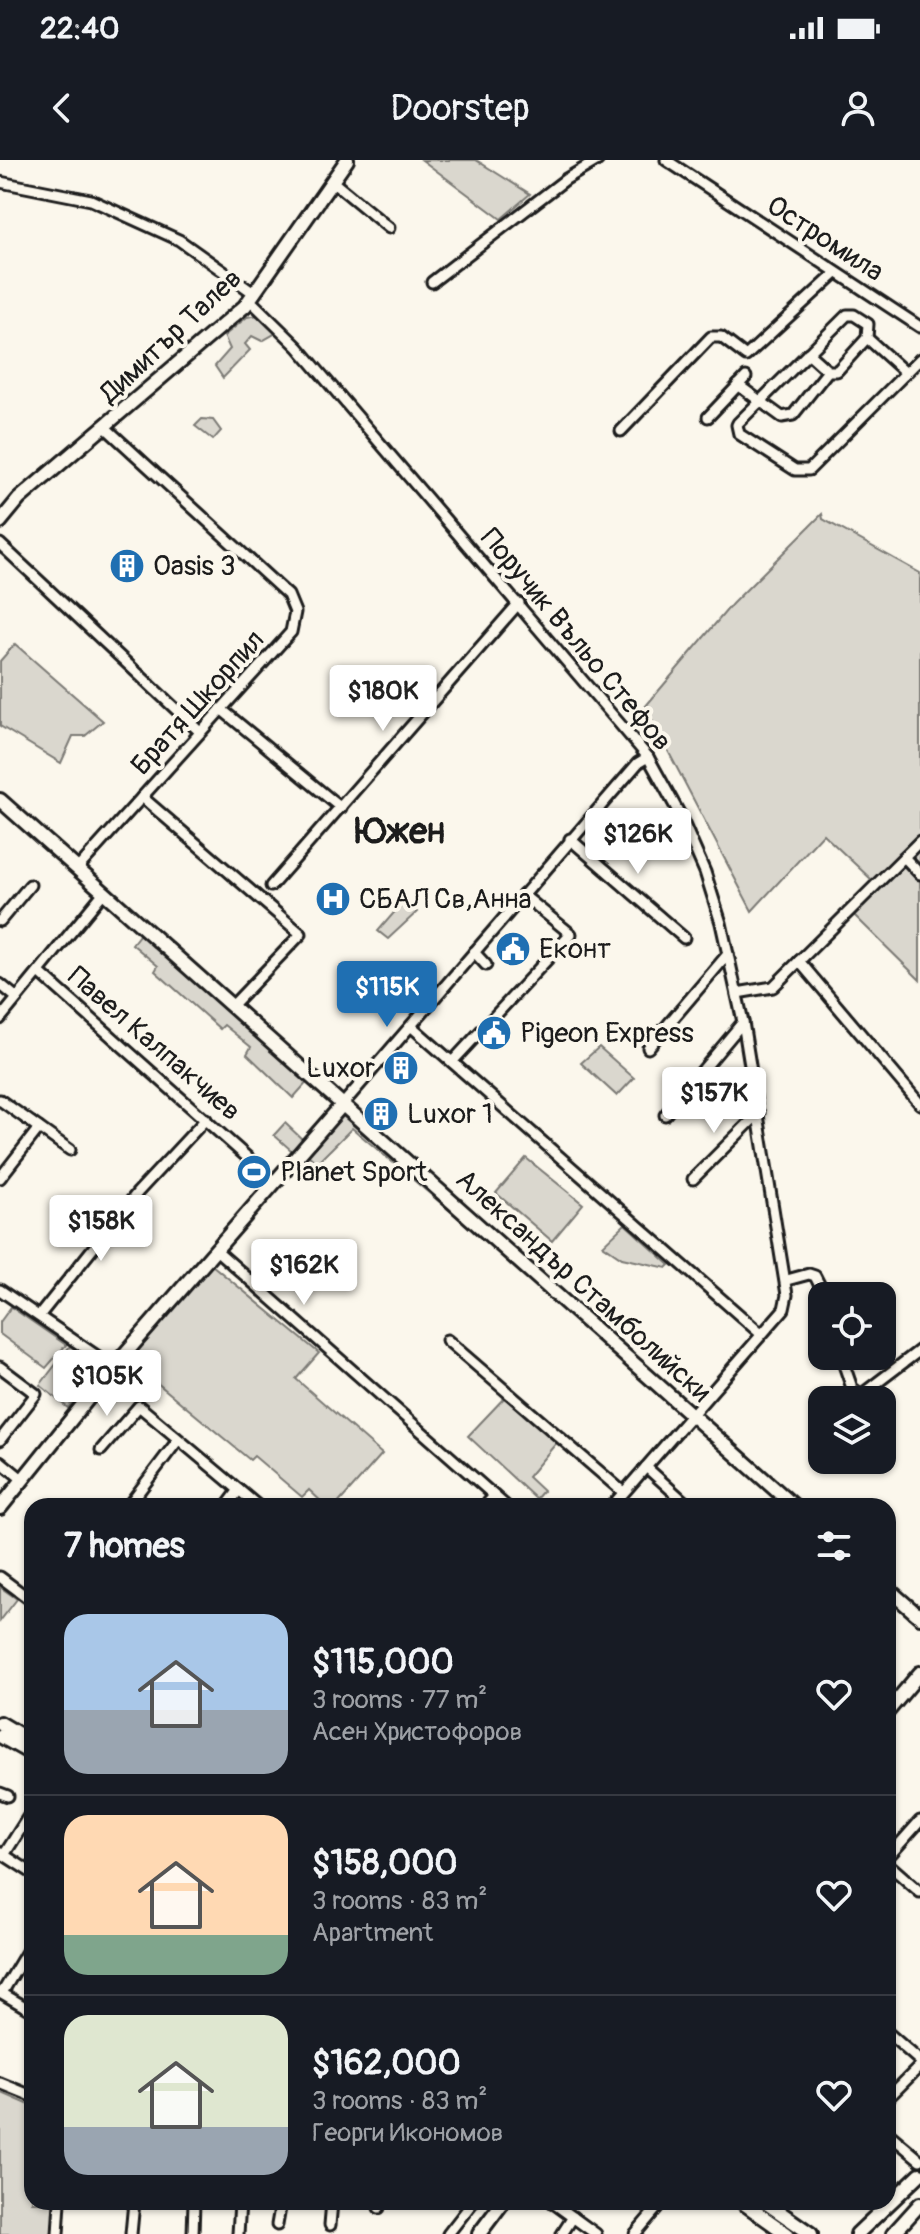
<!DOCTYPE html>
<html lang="en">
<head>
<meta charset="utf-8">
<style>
	:root { --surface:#171b24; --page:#242831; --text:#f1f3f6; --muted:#9ea1a6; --line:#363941; --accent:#1f6fb2 }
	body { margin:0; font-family:Pangolin,sans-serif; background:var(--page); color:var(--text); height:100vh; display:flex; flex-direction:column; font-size:30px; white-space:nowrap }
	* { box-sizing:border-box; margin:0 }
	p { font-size:26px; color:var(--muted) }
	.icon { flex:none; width:44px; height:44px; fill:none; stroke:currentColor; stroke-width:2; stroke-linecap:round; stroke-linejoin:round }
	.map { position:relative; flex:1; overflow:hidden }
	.details { position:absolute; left:24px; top:1338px; width:872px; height:712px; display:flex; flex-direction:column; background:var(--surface); border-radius:24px; box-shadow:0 2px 6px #0004 }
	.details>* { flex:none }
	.controls { position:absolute; left:808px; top:1122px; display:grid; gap:16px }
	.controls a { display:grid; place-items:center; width:88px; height:88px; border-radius:16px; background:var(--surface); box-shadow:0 2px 6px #0004; font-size:40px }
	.price { position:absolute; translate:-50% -68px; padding:0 18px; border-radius:8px; background:#fff; color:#222; font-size:26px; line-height:52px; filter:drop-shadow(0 2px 4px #0008) }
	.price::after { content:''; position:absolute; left:50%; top:48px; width:24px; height:18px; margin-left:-12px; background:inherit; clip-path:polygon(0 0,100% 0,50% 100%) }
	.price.current { background:var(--accent); color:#fff }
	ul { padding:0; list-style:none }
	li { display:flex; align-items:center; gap:24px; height:200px; padding:0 40px }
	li+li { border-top:2px solid var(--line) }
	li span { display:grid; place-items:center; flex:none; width:224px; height:160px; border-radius:24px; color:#555 }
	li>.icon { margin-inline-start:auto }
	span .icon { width:96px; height:96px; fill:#fffc; stroke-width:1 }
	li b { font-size:34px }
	h2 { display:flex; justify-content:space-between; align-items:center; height:96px; padding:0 40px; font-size:34px }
	.status { display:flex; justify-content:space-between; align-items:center; height:56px; padding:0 40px; background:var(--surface); direction:ltr }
	.status svg { height:22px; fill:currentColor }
	header { display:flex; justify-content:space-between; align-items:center; height:104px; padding:0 40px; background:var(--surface); font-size:36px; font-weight:600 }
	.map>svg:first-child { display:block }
	.green { fill:#dad7ce; stroke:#7b7a75; stroke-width:2 }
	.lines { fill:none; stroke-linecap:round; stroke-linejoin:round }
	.street-casing { stroke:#1c1c1c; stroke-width:15 }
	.secondary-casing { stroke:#1c1c1c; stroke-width:18 }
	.street { stroke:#fbf7ec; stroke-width:9 }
	.secondary { stroke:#fbf7ec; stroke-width:12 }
	.labels { text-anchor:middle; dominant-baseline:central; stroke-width:8; stroke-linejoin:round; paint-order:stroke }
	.street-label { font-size:28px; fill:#1c1c1c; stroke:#fbf7ec }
	.poi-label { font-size:28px; fill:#1c1c1c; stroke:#fbf7ec; text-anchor:start }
	.district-label { font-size:36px; font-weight:bold; fill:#1c1c1c; stroke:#fbf7ec }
</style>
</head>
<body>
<div class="status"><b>22:40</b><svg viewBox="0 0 49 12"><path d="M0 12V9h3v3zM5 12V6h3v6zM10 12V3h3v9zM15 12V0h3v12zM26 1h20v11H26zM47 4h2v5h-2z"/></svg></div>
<header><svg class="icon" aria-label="back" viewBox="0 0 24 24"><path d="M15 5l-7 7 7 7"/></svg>Doorstep<svg class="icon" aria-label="person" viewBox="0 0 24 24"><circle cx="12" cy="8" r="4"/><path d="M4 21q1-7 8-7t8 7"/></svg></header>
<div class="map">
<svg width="920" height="2074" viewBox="0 0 920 2074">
	<rect width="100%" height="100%" fill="#fbf7ec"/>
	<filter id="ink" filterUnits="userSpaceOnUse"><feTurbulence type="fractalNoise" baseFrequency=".0125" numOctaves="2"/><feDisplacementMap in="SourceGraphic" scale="16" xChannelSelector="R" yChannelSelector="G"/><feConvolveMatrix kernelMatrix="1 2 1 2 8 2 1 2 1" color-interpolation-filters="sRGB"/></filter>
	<g filter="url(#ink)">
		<g class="green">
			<path d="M422,0H476L530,34L501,59Z"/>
			<path d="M258,155L276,173L262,181L252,176L245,184L250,190L223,218L215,206L230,189L224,176L247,157Z"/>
			<path d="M202,259L213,260L221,271L213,280L195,266Z"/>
			<path d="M822,354L823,359L920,413V820L854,755L873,721L823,674L752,751L645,547L732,444Z"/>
			<path d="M15,484L103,561L85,576H73L61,603L0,566V501Z"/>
			<path d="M405,740L417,752L388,779L378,771Z"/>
			<path d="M143,770L309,920L293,938L247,894L251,887L224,865L220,869L155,811L158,806L132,784Z"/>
			<path d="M599,887L634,918L617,936L581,903Z"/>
			<path d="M343,956L501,1094L352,968L317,1003L307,994Z"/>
			<path d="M285,963L303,980L292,991L274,975Z"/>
			<path d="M526,998L583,1044L552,1081L496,1033Z"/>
			<path d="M625,1064L670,1105L667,1108L622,1098L603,1085Z"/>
			<path d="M212,1105L319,1193L296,1219L382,1294L336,1346H326L309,1330L302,1337L254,1296L250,1300L150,1217L155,1211L134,1194Z"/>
			<path d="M11,1147L66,1185L46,1208L0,1174V1162Z"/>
			<path d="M70,1186L100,1207L68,1248L40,1225Z"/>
			<path d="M507,1235L558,1281L528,1317L543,1331L536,1339L468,1276Z"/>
			<path d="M0,1427L17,1439L0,1461Z"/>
			<path d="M0,1932L32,1946V2042H56L54,2074H0Z"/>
		</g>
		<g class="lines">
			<defs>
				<g id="street">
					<path d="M666,0L920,167"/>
					<path d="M332,21L389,68"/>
					<path d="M0,22L91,40L179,80L255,134"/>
					<path d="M432,122L566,19L598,0"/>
					<path d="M250,140L298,187L648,597L679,653L705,712L721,763L743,862L787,1135L784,1149L612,1346"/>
					<path d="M867,178L906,213"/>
					<path d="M808,193L828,211"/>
					<path d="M738,225L782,257L793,255L828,211H837L867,178L868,164L854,155H847L738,263L737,265L739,274L795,310H809L920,199"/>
					<path d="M708,257L746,217"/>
					<path d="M621,271L711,177H721L746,196L835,114"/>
					<path d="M0,384L200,572"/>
					<path d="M221,549L341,648"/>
					<path d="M142,637L301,774L232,846"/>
					<path d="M570,679L684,778"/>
					<path d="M904,697L920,714"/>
					<path d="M78,708L291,472L295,452L288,435L106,268"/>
					<path d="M271,726L519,443"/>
					<path d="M0,761L30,725"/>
					<path d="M474,792L486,805"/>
					<path d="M799,801L920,944"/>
					<path d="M39,812L275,1022"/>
					<path d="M0,824L17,838"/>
					<path d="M737,833L773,827L920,681"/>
					<path d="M0,859L104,732"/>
					<path d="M411,866L761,1174"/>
					<path d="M648,888L728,794"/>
					<path d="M452,902L571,774L523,735"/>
					<path d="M0,940L70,990"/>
					<path d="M343,944L638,603L648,597"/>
					<path d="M665,955L743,862"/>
					<path d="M0,1018L39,968"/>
					<path d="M693,1019L759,953"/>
					<path d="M215,1089L506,1346"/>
					<path d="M787,1120L809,1114L815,1116L825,1136"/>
					<path d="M0,1130L113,1207"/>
					<path d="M39,1156L138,1032L206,959"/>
					<path d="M447,1180L623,1332"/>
					<path d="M841,1196L852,1228L861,1235L920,1190"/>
					<path d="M0,1207L36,1234L0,1280"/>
					<path d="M101,1290L139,1246L258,1346"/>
					<path d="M0,1301L22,1319"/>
					<path d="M646,1307L689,1346"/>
					<path d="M128,1346L178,1280"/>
					<path d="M227,1346L239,1330"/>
					<path d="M485,1346L494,1336"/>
					<path d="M0,1417L32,1441"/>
					<path d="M0,1633L8,1636"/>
					<path d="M1,1693L32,1713"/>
					<path d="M4,1695L32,1651"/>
					<path d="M888,1697L920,1661"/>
					<path d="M888,1704L920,1732"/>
					<path d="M0,1832L32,1851"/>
					<path d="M2,1833L32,1783"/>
					<path d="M888,1873L920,1901"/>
					<path d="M0,1923L32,1936"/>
					<path d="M888,1938L920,1906"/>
					<path d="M888,1973L920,2000"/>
					<path d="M552,2042L596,2074"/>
					<path d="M379,2048L380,2042"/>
					<path d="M277,2065L281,2042"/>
					<path d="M330,2065L332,2042"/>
					<path d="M58,2074L60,2042"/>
					<path d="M131,2074L134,2042"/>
					<path d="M193,2074L194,2042"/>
					<path d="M238,2074L240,2042"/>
					<path d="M448,2074L473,2042"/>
					<path d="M562,2074L573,2057"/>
					<path d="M635,2074L662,2042"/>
				</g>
				<g id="secondary">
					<path d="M0,362L19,339L245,146L347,0"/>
					<path d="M0,640L794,1346"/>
					<path d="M0,1348L110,1211L343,944"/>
					<path d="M888,1429L920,1457"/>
					<path d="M888,1551L920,1513"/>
					<path d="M0,1563L32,1582"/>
					<path d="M0,1576L32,1594"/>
					<path d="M742,2042L787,2074"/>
					<path d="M765,2042L811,2074"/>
					<path d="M479,2074L503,2042"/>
					<path d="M857,2074L920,2014"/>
					<path d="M893,2074L920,2044"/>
				</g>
			</defs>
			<use href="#street" class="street-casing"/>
			<use href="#secondary" class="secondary-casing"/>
			<use href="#street" class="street"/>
			<use href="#secondary" class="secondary"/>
		</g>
	</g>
	<defs>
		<symbol id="building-disc" viewBox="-11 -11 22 22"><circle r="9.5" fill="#1f6fb2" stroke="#fbf7ec"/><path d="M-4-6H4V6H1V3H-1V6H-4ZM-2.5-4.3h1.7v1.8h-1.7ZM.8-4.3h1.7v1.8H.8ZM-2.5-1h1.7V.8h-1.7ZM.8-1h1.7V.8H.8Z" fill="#fff"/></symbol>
		<symbol id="hospital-disc" viewBox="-11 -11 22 22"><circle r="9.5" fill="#1f6fb2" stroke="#fbf7ec"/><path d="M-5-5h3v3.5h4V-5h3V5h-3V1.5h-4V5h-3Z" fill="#fff"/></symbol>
		<symbol id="civic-disc" viewBox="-11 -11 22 22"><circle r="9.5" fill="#1f6fb2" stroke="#fbf7ec"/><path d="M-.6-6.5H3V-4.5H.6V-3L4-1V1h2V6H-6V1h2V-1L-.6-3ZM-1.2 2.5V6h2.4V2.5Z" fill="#fff"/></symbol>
		<symbol id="stadium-disc" viewBox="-11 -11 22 22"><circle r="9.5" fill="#1f6fb2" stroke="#fbf7ec"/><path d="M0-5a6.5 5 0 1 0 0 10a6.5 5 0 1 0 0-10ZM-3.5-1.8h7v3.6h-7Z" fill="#fff"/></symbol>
	</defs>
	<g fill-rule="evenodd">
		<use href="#building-disc" x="107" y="386" width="40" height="40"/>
		<use href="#hospital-disc" x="313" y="719" width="40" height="40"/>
		<use href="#civic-disc" x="493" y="769" width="40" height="40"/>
		<use href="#civic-disc" x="474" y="853" width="40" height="40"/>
		<use href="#building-disc" x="381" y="888" width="40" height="40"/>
		<use href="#building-disc" x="361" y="934" width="40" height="40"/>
		<use href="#stadium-disc" x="234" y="992" width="40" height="40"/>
	</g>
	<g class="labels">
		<g class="street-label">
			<text transform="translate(825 79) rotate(33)">Остромила</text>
			<text transform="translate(171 176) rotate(-43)">Димитър Талев</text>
			<text transform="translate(576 480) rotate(50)">Поручик Въльо Стефов</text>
			<text transform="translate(198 543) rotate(-48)">Братя Шкорпил</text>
			<text transform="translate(154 884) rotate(41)">Павел Калпакчиев</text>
			<text transform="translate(583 1126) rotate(42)">Александър Стамболийски</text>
		</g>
		<g class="poi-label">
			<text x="153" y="406">Oasis 3</text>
			<text x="359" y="739">СБАЛ Св,Анна</text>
			<text x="539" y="789">Еконт</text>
			<text x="520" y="873">Pigeon Express</text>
			<text x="375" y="908" text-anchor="end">Luxor</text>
			<text x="407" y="954">Luxor 1</text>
			<text x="280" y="1012">Planet Sport</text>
		</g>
		<g class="district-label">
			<text x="400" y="671">Южен</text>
		</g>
	</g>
</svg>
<div class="controls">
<a><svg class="icon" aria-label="locate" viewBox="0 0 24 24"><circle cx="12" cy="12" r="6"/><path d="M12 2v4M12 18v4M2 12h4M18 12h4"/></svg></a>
<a><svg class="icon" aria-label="layers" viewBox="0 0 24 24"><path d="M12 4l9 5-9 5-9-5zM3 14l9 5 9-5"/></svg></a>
</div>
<b class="price" style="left:383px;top:573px">$180K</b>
<b class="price" style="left:638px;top:716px">$126K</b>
<b class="price current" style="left:387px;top:869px">$115K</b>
<b class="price" style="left:714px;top:975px">$157K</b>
<b class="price" style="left:101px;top:1103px">$158K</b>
<b class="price" style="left:304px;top:1147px">$162K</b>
<b class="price" style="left:107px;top:1258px">$105K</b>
<section class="details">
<h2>7 homes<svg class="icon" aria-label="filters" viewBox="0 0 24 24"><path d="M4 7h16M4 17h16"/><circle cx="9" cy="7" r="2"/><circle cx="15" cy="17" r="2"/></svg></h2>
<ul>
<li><span style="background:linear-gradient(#a9c7e8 60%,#9aa5b1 0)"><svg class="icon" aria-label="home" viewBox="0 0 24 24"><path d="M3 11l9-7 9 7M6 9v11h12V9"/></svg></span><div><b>$115,000</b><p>3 rooms · 77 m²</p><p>Асен Христофоров</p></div><svg class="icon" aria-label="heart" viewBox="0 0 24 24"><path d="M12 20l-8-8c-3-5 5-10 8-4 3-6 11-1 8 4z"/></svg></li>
<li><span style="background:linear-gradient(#ffd9b3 75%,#7fa58c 0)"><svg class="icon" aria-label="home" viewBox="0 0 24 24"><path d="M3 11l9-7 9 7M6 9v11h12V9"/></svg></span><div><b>$158,000</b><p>3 rooms · 83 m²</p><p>Apartment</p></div><svg class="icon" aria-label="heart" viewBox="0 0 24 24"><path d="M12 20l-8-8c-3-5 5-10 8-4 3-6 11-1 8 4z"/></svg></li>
<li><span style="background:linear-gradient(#dfe7d0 70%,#9aa5b1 0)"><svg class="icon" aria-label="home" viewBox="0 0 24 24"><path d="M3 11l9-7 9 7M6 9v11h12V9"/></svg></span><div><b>$162,000</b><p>3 rooms · 83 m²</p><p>Георги Икономов</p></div><svg class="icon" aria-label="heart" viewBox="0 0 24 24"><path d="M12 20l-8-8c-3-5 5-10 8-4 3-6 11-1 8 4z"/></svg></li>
</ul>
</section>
</div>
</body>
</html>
